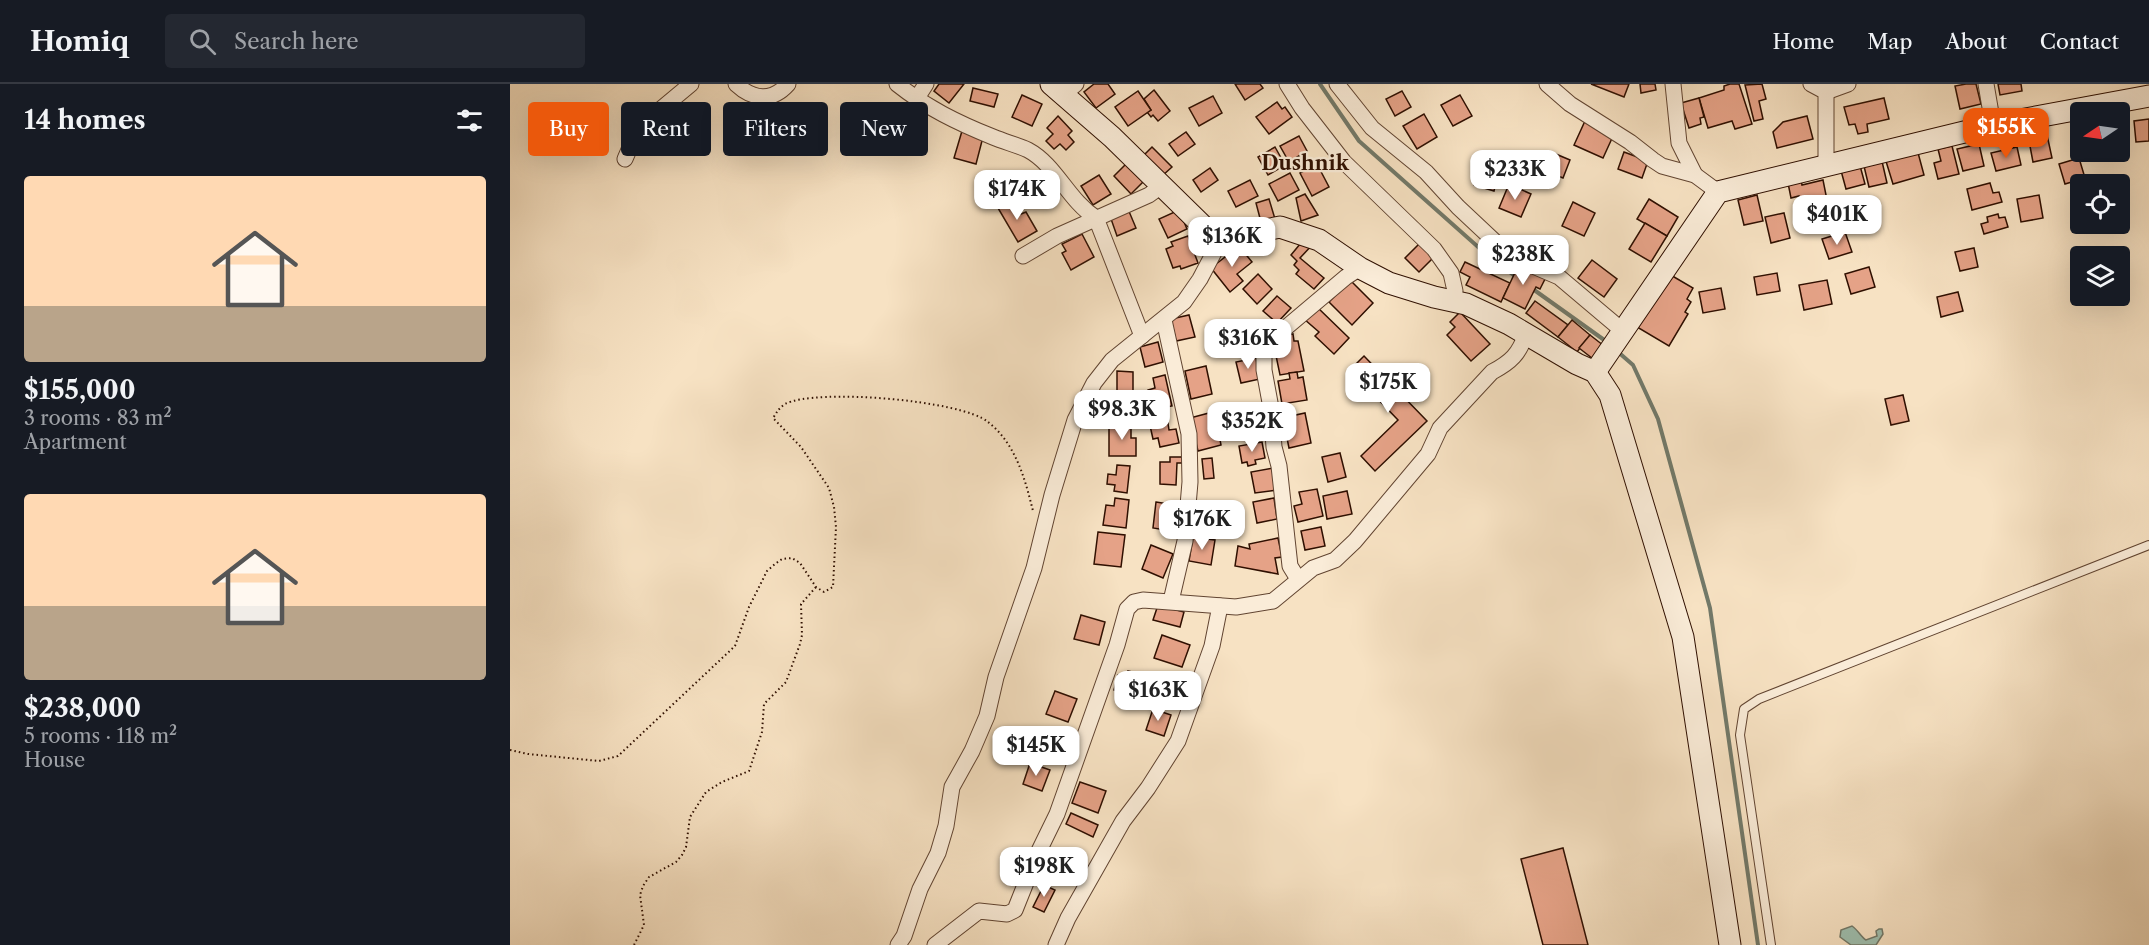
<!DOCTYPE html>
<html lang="en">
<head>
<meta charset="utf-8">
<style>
	:root { --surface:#171b24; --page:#242831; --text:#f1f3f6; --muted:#9ea1a6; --line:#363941; --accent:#ea580c }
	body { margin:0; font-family:"Libre Caslon Text",serif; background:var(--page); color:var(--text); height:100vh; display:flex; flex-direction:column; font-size:22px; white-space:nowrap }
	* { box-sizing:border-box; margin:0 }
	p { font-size:20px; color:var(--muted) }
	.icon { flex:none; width:33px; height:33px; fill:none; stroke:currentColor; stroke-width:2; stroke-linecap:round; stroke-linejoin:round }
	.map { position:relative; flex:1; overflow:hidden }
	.side { display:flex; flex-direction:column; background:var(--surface); width:510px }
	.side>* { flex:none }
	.top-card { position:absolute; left:18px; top:18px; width:570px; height:54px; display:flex; gap:12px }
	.needle { width:39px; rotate:257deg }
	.tools { position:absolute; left:1560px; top:18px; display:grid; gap:12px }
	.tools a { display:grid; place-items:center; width:60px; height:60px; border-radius:6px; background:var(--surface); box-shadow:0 6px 24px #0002; font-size:30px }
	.price { position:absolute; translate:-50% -51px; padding:0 14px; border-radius:12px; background:#fff; color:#222; font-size:20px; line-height:39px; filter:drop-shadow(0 2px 3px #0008) }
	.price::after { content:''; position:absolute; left:50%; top:36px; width:18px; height:14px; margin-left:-9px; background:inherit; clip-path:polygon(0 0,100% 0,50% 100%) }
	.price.current { background:var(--accent); color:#fff }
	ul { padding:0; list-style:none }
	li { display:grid; align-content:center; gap:12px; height:318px; padding:0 24px }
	li span { display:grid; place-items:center; height:186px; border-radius:6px; color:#555 }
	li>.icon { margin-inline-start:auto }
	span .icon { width:108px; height:108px; fill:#fffc; stroke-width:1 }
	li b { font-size:26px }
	h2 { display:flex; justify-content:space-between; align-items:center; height:72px; padding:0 24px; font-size:26px }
	.tag { padding:0 21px; border-radius:6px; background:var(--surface); box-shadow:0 6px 24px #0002; font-size:21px; line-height:54px }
	.tag.current { background:var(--accent); color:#fff }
	header { display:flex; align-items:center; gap:36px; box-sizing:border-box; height:84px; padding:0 30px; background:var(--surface); border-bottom:2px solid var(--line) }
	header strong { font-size:28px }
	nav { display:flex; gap:33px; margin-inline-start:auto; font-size:21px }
	.search { width:420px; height:54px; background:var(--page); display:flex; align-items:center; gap:15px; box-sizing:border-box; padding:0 21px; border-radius:6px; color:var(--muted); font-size:22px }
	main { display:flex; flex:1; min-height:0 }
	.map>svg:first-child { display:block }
	.water { fill:#9ebfaf; stroke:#727969; stroke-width:1.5 }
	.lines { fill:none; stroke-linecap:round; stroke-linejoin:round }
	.stream { stroke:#727969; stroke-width:4 }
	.building { fill:#e5a287; stroke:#2f0f00; stroke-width:1.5 }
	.lane-casing { stroke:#614431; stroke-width:10 }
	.street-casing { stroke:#614431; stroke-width:17 }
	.secondary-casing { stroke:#2f0f00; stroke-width:23 }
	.path { stroke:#2f0f00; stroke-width:2; stroke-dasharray:1.5 3; stroke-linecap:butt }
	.lane { stroke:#faecd8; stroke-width:8 }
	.street { stroke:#faecd8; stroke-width:15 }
	.secondary { stroke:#faecd8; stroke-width:21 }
	.labels { text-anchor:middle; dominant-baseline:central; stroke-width:4.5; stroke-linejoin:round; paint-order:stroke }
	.quarter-label { font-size:20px; font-weight:bold; fill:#2f0f00; stroke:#faecd8 }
</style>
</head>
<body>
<header>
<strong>Homiq</strong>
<div class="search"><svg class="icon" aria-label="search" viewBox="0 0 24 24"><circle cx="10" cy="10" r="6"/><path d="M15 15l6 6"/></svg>Search here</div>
<nav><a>Home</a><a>Map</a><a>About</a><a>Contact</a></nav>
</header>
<main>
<section class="side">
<h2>14 homes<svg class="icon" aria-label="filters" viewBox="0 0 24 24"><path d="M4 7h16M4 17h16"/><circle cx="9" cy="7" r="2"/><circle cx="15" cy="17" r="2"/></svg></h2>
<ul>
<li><span style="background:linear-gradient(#ffd9b3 70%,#b9a48a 0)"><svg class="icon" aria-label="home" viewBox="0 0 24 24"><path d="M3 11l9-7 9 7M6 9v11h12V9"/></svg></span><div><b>$155,000</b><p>3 rooms · 83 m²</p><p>Apartment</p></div></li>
<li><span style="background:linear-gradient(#ffd9b3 60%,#b9a48a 0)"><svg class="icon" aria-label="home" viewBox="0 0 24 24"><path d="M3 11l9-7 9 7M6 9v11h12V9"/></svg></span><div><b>$238,000</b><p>5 rooms · 118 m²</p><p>House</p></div></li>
</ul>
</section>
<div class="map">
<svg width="1639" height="861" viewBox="0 0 1639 861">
	<rect width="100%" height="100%" fill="#f7e2c3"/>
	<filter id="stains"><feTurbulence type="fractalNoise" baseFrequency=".00333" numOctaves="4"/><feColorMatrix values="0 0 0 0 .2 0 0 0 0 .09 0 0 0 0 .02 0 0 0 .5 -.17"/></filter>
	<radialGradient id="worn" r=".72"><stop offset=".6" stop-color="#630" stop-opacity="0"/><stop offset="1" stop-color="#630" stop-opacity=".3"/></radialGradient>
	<path class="water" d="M1342,842C1348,846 1351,853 1356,856L1367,852L1366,847L1369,845H1372L1373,850L1366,861H1341L1330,853L1331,846Z"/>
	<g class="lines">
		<g class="stream">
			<path d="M810,0L849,57L985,178L1007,193"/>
			<path d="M1020,203L1097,258"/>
			<path d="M1107,267L1123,281L1148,335L1200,524L1248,861"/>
		</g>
	</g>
	<g class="building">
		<path d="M429,0H454L439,19L424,7Z"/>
		<path d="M584,0H598L605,10L586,24L574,8Z"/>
		<path d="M725,0H750L753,4L735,16Z"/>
		<path d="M1081,0H1119L1114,13Z"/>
		<path d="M1130,0H1145L1146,6L1131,9Z"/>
		<path d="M1220,0H1229L1242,40L1225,45L1222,37L1198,44L1189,14L1214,6V2Z"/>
		<path d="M1252,0L1256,15L1249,17L1253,35L1244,37L1235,1Z"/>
		<path d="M1456,0H1466L1471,20L1450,25L1445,2Z"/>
		<path d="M1488,0H1511L1512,7L1490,11Z"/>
		<path d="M463,4L488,10L484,23L460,17Z"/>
		<path d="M644,6L660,27L648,37L643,31L641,33L637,28L641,26L634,15Z"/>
		<path d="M628,7L641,26L618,42L605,23Z"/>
		<path d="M892,7L901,23L885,32L876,15Z"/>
		<path d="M512,11L532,20L522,42L502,33Z"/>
		<path d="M950,11L962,32L943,42L931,21Z"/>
		<path d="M703,12L712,29L689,42L679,24Z"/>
		<path d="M1189,14L1194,33L1190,34L1191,40L1179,44L1171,19Z"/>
		<path d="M1374,14L1379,35L1357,40L1358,48L1348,50L1345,40L1339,41L1334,23Z"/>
		<path d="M767,18L772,25L775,23L782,33L759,50L746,33Z"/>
		<path d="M914,30L927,53L907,65L893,42Z"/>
		<path d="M548,32L562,47L558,51L564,58L556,66L550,60L544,65L536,57L543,50L537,44Z"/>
		<path d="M1297,32L1303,55L1267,64L1263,48L1273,38Z"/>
		<path d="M1639,35V57L1626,58L1624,37Z"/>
		<path d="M1075,37L1104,50L1093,74L1064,61Z"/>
		<path d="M1534,37L1542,74L1523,78L1516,41Z"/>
		<path d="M452,47L473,53L466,80L444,74Z"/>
		<path d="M676,48L685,60L668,72L659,60Z"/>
		<path d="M789,52L797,67L779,78L770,62Z"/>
		<path d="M1469,60L1474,82L1453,87L1447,65Z"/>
		<path d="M1442,62L1449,90L1428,95L1424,79L1431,77L1428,65Z"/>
		<path d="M642,63L662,83L652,92L633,72Z"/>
		<path d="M765,63L775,81L758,91L748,73Z"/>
		<path d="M1507,63L1511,81L1486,87L1481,69Z"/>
		<path d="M1407,65L1414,91L1383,100L1375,74Z"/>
		<path d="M1041,68L1060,76L1053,94L1033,86Z"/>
		<path d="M1114,68L1138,77L1132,94L1108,85Z"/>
		<path d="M1371,73L1377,99L1359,103L1353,78Z"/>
		<path d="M1569,74L1575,94L1555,100L1549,80Z"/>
		<path d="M620,76L637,94L621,110L604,92Z"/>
		<path d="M1349,78L1355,100L1336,105L1330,83Z"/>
		<path d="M807,80L819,103L802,112L790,89Z"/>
		<path d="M700,84L708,96L691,108L683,96Z"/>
		<path d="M969,85L988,90L984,107L964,101Z"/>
		<path d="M780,89L789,106L768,117L759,100Z"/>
		<path d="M589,91L601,110L583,121L571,102Z"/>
		<path d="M1290,91L1292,101L1313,96L1317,116L1292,122L1289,112L1281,114L1277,94Z"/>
		<path d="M740,96L748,112L726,123L718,107Z"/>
		<path d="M1480,99L1483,109L1489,108L1492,118L1462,126L1457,105Z"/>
		<path d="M999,100L1021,110L1011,133L989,124Z"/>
		<path d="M795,110L808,131L791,137L786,114Z"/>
		<path d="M1247,111L1253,137L1234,141L1228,116Z"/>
		<path d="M1529,111L1533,134L1511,138L1507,115Z"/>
		<path d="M759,115L765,135L751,138L746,119Z"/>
		<path d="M1139,115L1168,133L1157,152L1127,135Z"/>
		<path d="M503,116L511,130L516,128L527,147L508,158L488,124Z"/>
		<path d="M1063,118L1085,129L1074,152L1052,142Z"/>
		<path d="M1366,118L1370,140L1346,146L1341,124Z"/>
		<path d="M618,125L626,144L607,152L600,132Z"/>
		<path d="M669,126L677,145L658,154L649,135Z"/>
		<path d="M1274,129L1280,154L1261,159L1255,133Z"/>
		<path d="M1488,130L1489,134L1495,133L1498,143L1474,150L1471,140L1478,138L1477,133Z"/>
		<path d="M1135,139L1157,152L1141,178L1119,165Z"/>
		<path d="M1335,148L1342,168L1319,175L1312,155Z"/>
		<path d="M572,150L584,173L561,186L552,169L556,167L552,160Z"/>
		<path d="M678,152L688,179L671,185L670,182L663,184L656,165L663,162L661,158Z"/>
		<path d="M795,154L803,160L790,174L814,194L804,205L786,190L789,186L784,181L787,177L781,171Z"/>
		<path d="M911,158L925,172L909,188L895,174Z"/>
		<path d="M729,162L742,178L727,190L733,197L720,208L701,184Z"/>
		<path d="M1464,164L1468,183L1450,187L1445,168Z"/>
		<path d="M1082,176L1107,195L1094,213L1068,194Z"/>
		<path d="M955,178L1000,199L991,218L956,201L960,193L950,188Z"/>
		<path d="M1009,180L1036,193L1030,205L1026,203L1015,225L993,214Z"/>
		<path d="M1359,183L1365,203L1341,210L1335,190Z"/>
		<path d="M1267,189L1270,207L1247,211L1244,193Z"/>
		<path d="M748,190L762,205L747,220L733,205Z"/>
		<path d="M1159,190L1183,204L1177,215L1181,218L1175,228L1178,230L1159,262L1127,243Z"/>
		<path d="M840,196L863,219L842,241L819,218Z"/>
		<path d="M1317,196L1322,220L1294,226L1289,201Z"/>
		<path d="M1211,204L1215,225L1193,229L1189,208Z"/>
		<path d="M1448,208L1453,227L1431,233L1427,213Z"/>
		<path d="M767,212L781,224L767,239L753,227Z"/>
		<path d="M1025,217L1058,241L1048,253L1016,229Z"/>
		<path d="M806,222L839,254L824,270L805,252L809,248L794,235Z"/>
		<path d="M950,228L980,260L961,277L937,251L945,243L940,238Z"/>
		<path d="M679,231L685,253L666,257L661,235Z"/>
		<path d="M1062,236L1080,251L1067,268L1048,253Z"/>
		<path d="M733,243L738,266L716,271L711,247Z"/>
		<path d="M783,250L784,257H788L794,287L770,291L764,262L775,260L774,252Z"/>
		<path d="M1080,251L1098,265L1087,278L1069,264Z"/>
		<path d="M648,258L653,278L635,283L630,263Z"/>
		<path d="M854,272L917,337L865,387L851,372L888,336L840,286Z"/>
		<path d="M746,274L750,295L731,299L726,278Z"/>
		<path d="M696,282L702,310L681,315L675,287Z"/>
		<path d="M607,287L623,288V322H602V309H607Z"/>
		<path d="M787,288L788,294L793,293L797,316L772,320L768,297L780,295L779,289Z"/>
		<path d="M655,291L662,322L650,324L648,317L641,318L638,306L645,304L643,294Z"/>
		<path d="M1393,311L1399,337L1381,341L1375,315Z"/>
		<path d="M780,326L781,332L795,329L801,359L779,364L775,344L769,345L766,329Z"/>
		<path d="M699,329L703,346L708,345L711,361L688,367L680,334Z"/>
		<path d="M657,333L659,346L666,345L669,359L650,363L648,354L643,355L639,337Z"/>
		<path d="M747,333L750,352L730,356L726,336Z"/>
		<path d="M621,340V354H626V372H599V341Z"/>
		<path d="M752,358L755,374L745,376L746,380L738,382L737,378L732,379L729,362Z"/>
		<path d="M830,369L836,393L818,398L812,373Z"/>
		<path d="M660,373H673V379H667L666,401L650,400V378H660Z"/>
		<path d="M702,374L704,394L694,395L692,375Z"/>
		<path d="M607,381L620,382L617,409L604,407L605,401L597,400L598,390L606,391Z"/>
		<path d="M763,384L767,406L745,409L741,388Z"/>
		<path d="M807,405L813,432L788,438L784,422L792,420L789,408Z"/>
		<path d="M837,407L842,430L817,435L813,412Z"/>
		<path d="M605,414L619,416L616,444L593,441L596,421L604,422Z"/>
		<path d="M764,414L767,435L747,439L743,418Z"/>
		<path d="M646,418L665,421L663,434L657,433L655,446L643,444Z"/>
		<rect x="687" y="427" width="23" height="22"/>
		<path d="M811,443L815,462L795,466L791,447Z"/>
		<path d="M588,448L615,451L611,483L584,480Z"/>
		<path d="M683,453L705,456L701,481L679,477Z"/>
		<path d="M768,454L772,473L765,474L768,490L725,482L728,462L740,465L739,460Z"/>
		<path d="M641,461L663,470L653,494L632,485Z"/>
		<path d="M648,521L674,528L670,543L643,536Z"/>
		<path d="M571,531L595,538L589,561L564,555Z"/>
		<path d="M652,551L680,561L672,583L644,574Z"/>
		<path d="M618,587L644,593L638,614L604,606L608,591L617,594Z"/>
		<path d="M545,607L567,615L558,638L536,630Z"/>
		<path d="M643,625L661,631L654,652L636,646Z"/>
		<path d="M520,679L540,686L532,707L513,700Z"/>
		<path d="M570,698L596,707L588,729L562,719Z"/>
		<path d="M561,729L588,741L583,753L556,740Z"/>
		<path d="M535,763L561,775L552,794L526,782Z"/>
		<path d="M1053,764L1078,861H1033L1011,775Z"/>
		<path d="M534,801L545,806L534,828L523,823Z"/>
	</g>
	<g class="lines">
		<defs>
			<path id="lane" d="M1261,861L1230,651L1234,625L1249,615L1639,461"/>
			<g id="street">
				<path d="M226,0C243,16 262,18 278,0"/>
				<path d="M387,0C417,24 448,39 483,53C495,58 507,61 518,66C546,81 558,116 586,134L632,252"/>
				<path d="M777,0L792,24L834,78L924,165L941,189L945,207L944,216"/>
				<path d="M827,0L862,44L916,88L948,123L997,169L1014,178L1049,193L1113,247"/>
				<path d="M1037,0L1060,20L1120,58L1143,76L1152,82L1185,91L1208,108"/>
				<path d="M1163,0L1169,59L1185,91"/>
				<path d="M1301,0L1316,8V81"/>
				<path d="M1476,0L1483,41"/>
				<path d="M1316,8L1338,0"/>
				<path d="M553,11L566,0"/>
				<path d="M407,14L416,0"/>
				<path d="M115,75L127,47L133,40L181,0"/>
				<path d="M513,172L547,152L639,111L650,103"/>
				<path d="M654,236L679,350L680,398L675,457L661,517"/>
				<path d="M788,495L780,482L769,382L764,363L761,324L754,286V266L757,257L766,252L836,193L850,184"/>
				<path d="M388,861L394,852L410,805L428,769L436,742L442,703L462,667L477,632L486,593L524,484L542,411L565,336L584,299L602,276L674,218L690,195L711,155"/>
				<path d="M425,861L469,827L497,830L505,826L527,771L547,730L607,561L617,525L624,518L633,516L726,523L763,517L803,484L825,476L845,457L918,370L930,344L982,288C1001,278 1009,270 1016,250"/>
				<path d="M546,861L558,834L613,737L638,704L668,657L702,562L710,522"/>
			</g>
			<g id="secondary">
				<path d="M541,0L602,53L695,144L711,155L770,143L809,156L850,184L879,199L924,213L956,220L999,240L1067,280L1085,288L1100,311L1173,553L1220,861"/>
				<path d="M1085,288L1208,108L1483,41L1639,12"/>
			</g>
		</defs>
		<use href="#lane" class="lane-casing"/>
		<use href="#street" class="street-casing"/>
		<use href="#secondary" class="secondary-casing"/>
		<g class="path">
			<path d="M0,666L18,670L89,677L108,672L225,562L239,523L257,487L265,480L272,475L282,474L290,479L306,503L314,508L323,503L326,443L324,423L319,404L291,363L263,334C267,328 269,324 275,320C305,304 452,316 478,338C506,360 515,395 523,427"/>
			<path d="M124,861L134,841L130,811L133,802L139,793L166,778L172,771L176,763L180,733L196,708L212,698L239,687L252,648L254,620L276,598L290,560L292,551L291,520L306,503"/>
		</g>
		<use href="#lane" class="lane"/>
		<use href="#street" class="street"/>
		<use href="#secondary" class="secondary"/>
	</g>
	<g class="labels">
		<g class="quarter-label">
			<text x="795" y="79">Dushnik</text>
		</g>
	</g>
	<rect width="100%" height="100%" filter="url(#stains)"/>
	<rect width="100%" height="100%" fill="url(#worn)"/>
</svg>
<div class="tools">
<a><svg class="needle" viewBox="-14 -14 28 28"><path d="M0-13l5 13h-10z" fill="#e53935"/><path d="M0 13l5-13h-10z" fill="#9ea1a6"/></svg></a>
<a><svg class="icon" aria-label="locate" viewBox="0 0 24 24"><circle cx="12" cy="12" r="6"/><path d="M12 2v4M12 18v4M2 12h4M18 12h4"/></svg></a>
<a><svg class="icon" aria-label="layers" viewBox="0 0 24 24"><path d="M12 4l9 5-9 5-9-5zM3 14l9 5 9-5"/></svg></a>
</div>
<b class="price current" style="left:1496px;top:75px">$155K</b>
<b class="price" style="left:1005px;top:117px">$233K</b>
<b class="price" style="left:507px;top:137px">$174K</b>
<b class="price" style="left:1327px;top:162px">$401K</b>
<b class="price" style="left:722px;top:184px">$136K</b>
<b class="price" style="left:1013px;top:202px">$238K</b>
<b class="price" style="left:738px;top:286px">$316K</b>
<b class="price" style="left:878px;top:330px">$175K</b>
<b class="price" style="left:612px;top:357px">$98.3K</b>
<b class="price" style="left:742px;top:369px">$352K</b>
<b class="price" style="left:692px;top:467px">$176K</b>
<b class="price" style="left:648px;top:638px">$163K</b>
<b class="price" style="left:526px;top:693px">$145K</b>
<b class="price" style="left:534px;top:814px">$198K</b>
<div class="top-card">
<a class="tag current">Buy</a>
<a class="tag">Rent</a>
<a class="tag">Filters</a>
<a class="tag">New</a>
</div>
</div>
</main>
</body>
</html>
